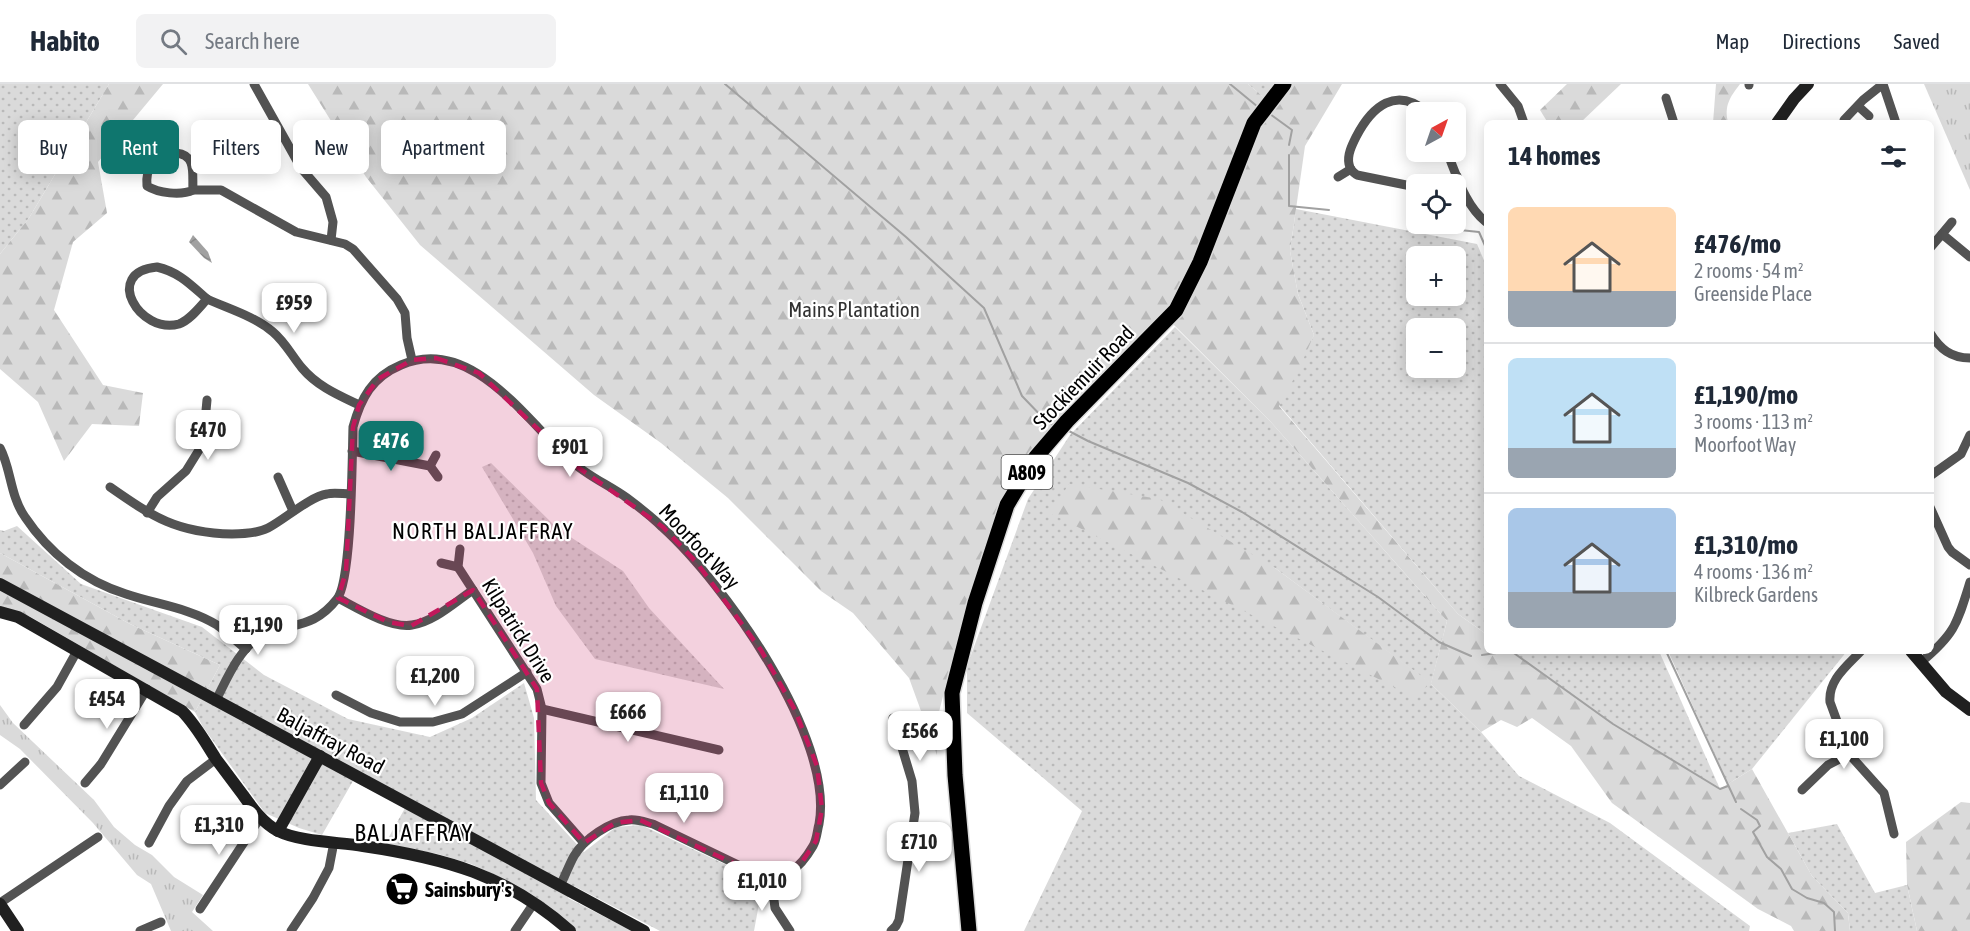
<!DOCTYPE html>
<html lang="en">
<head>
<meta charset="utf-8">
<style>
	:root { --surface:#fff; --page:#f2f2f3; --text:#1f2937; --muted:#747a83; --line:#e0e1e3; --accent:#0f766e }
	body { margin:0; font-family:"Asap Condensed",sans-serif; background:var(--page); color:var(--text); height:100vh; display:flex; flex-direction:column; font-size:22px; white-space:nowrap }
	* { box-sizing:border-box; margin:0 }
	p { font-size:20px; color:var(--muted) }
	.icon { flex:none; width:33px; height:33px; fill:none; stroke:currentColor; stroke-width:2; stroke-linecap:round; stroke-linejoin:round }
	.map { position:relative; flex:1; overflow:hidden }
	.side { position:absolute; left:1484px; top:36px; width:450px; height:534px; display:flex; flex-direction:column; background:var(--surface); border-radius:9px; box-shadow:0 3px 15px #0003 }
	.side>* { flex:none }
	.top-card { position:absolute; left:18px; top:36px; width:570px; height:54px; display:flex; gap:12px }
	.needle { width:39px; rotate:40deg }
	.controls { position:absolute; left:1406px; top:18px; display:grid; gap:12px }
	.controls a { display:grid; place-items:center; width:60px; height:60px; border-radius:9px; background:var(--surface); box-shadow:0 3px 15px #0003; font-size:30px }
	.price { position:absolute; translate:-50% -51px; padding:0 14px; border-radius:12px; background:#fff; color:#222; font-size:20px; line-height:39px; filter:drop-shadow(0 2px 3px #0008) }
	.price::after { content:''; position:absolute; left:50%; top:36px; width:18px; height:14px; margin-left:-9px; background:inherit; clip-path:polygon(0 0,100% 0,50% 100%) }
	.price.active { background:var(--accent); color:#fff }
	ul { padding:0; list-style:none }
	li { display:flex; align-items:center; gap:18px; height:150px; padding:0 24px }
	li+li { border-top:2px solid var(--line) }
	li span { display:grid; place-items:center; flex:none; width:168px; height:120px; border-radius:9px; color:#555 }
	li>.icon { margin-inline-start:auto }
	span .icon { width:72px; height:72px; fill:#fffc; stroke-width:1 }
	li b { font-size:26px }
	h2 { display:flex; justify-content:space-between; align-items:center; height:72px; padding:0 24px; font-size:26px }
	.pill { padding:0 21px; border-radius:9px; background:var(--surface); box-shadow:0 3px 15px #0003; font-size:21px; line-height:54px }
	.pill.active { background:var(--accent); color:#fff }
	header { display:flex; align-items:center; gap:36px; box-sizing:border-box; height:84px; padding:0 30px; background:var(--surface); border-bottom:2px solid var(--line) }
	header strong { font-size:28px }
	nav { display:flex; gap:33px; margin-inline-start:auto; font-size:21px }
	.search { width:420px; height:54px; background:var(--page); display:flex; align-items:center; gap:15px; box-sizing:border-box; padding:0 21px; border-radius:9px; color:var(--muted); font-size:22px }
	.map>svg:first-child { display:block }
	.grass { fill:url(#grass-dots); fill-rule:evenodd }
	.forest { fill:url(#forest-firs) }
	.park { fill:url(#park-tufts) }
	.water { fill:url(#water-waves) }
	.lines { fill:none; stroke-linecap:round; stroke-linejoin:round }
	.stream { stroke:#a1a1a1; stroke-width:2 }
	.primary-casing { stroke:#dbdbdb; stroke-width:18 }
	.street { stroke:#535353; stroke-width:9 }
	.secondary { stroke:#202020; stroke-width:12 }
	.primary { stroke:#000; stroke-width:15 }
	.marked { fill:#c2185b; fill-opacity:0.2; stroke:#c2185b; stroke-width:4.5; stroke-dasharray:12 8; stroke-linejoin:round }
	.labels { text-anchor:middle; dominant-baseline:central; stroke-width:4.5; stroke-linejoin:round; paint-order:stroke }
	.shield { fill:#fff; stroke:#4c4c4c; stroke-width:1.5 }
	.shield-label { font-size:20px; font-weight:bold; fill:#000 }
	.park-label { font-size:21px; fill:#313131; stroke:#fff }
	.street-label { font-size:21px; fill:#000; stroke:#fff }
	.poi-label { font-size:21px; font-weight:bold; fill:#000; stroke:#fff; text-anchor:start }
	.neighbourhood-label { font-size:22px; letter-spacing:1.5px; fill:#000; stroke:#fff }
	.quarter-label { font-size:24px; letter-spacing:1.5px; fill:#000; stroke:#fff }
</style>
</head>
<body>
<header>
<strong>Habito</strong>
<div class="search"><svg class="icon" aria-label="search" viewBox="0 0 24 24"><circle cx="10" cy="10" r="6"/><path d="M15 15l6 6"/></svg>Search here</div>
<nav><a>Map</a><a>Directions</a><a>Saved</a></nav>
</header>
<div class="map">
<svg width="1970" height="847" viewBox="0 0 1970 847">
	<defs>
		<pattern id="grass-dots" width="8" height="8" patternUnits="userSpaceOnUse" patternTransform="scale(1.5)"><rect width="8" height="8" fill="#dadada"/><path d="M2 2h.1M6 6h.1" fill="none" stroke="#b9b9b9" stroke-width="1.8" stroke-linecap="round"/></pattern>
		<pattern id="forest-firs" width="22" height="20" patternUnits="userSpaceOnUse" patternTransform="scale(1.5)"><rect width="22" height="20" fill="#dadada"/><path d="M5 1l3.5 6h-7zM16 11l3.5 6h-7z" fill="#b9b9b9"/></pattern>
		<pattern id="park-tufts" width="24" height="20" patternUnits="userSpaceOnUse" patternTransform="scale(1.5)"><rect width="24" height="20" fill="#dadada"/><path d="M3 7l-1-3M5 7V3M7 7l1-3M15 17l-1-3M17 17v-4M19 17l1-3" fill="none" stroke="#b9b9b9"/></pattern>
		<pattern id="water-waves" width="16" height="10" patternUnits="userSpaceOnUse" patternTransform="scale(1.5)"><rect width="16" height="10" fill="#a1a1a1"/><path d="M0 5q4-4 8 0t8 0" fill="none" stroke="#898989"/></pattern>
	</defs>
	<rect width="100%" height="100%" fill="#fff"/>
	<g class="grass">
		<path d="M0,0H109L29,134L0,170Z"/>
		<path d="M1248,0H1276L1266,15Z"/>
		<path d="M1296,125L1477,160L1486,181V550L1458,530L1279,321L1314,251L1298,210L1290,167ZM1416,172H1455V212H1416ZM1416,244H1455V284H1416Z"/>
		<path d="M1175,243L1270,337L1447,537L1431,600L1481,648L1519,692L1610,739L1750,842L1749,847H1024L1082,727L967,629V582L1028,415L1070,351ZM1069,401L1275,484L1430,599L1051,429Z"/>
		<path d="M491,379L558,445L623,487L649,524L724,605L595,575L556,522L533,469L482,383Z"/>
		<path d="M17,442L81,500L202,543L264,591L348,635L430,653L472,634L524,599L534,634L536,716L584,768L616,743L641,741L763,798L754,847H660L574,802L568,814L632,847H575L502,794L471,780L438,770L385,760L405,724L353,697L322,751L299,744L265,729L203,643L195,628L220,581L130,540L0,469V446L4,447Z"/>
		<path d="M1510,567H1659L1720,705L1613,640Z"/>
		<path d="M1668,567H1847L1752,685L1728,700Z"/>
		<path d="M1837,740L1875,809L1907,801L1917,847H1850L1848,829L1812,792L1788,749Z"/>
	</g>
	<g class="forest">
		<path d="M109,0H163L98,78L107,129L73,158L54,226L103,301L143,309L139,342L92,340L64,377L38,318L0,285V170L29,134Z"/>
		<path d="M308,0H1248L1266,15L1287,0H1342L1305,62L1290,167L1298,210L1314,251L1298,287L1279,322L1458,530L1486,550V567H1510L1613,640L1720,705L1752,685L1812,792L1848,829L1850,847H1794L1791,842L1758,825L1612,719L1571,662L1532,634L1517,643L1501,636L1481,648L1431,600L1412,612L1050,429L1069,400L1159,415L1275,484L1431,599L1447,537L1270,337L1166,233L1031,367L1011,403L963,533L938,632L937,671L909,594L853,529L821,507L728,414L661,359L594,311L420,161L366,93Z"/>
		<path d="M1567,0H1621L1580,39H1548L1540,26Z"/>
		<path d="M1716,0H1740C1730,13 1724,22 1728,38L1713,39Z"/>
		<path d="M0,469L130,540L220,581L195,628L29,532L0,530Z"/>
		<path d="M1961,718L1970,719V847H1917L1907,801L1906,758Z"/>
	</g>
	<g class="park">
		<path d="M1924,0H1970V106Z"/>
		<path d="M0,621L13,639L94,716L114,743L135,761L152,771L174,793L203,811L192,828L213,847H171L151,800L137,791L93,739L20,665L0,651Z"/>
	</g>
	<path class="water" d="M193,151L208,168L212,179L204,174L189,158Z"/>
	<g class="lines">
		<g class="stream">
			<path d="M725,0L906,153L984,224L1022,312L1048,339L1054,341"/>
			<path d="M1230,0L1258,23"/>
			<path d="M1270,30L1292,46L1289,61"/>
			<path d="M1289,71V122L1329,126"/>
			<path d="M1412,141L1479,148L1486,164"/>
			<path d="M1067,346L1088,357L1188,399L1242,428L1378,513L1439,558L1471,572"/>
			<path d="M1666,567L1736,718"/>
			<path d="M1482,571L1511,567L1613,640L1720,705L1728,702"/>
			<path d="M1741,725L1757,736L1760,742L1753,748L1767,773L1781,785L1792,805L1807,814L1824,819L1834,828L1835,847"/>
		</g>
		<defs>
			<path id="primary" d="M969,847L955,691L952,609L975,519L1007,421L1036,373L1067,337L1176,226L1200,178L1254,39L1284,0"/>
		</defs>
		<use href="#primary" class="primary-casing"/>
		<g class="street">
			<path d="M254,0L301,84L326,113L333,138L331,156"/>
			<path d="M1500,0L1518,22L1524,39"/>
			<path d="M1749,1V0"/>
			<path d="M1666,14L1674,39"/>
			<path d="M1858,22L1869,32"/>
			<path d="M1844,36L1863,16L1883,0L1896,39"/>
			<path d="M1447,68C1457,92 1465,121 1486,138"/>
			<path d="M176,69C197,71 192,90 193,106C181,112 158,109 147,102C145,77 157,77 176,69Z"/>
			<path d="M1338,93L1351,85"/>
			<path d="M1440,100L1457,92"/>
			<path d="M1416,103L1357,91C1353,88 1350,86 1349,80C1347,71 1352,61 1356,53C1372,22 1396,2 1427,28"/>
			<path d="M193,106H221L296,148L345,160L353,165L397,215L405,229L407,254L412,276"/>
			<path d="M1942,150L1952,138"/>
			<path d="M1930,164L1942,150L1970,173"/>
			<path d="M157,183C179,188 191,201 207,215C199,224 190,236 179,240C140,251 102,188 157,183Z"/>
			<path d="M207,215C229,225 254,232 273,248C285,258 292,272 302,284C317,302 338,311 359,321"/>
			<path d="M1930,249C1940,265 1951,274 1970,274"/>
			<path d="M0,364C11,384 10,412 25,433C49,469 84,497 126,510C155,520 190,524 217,541C227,548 236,557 246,565"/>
			<path d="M352,367L430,382L438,393"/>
			<path d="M430,382L436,371"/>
			<path d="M1930,392L1961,370L1970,351"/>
			<path d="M278,393L293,427"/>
			<path d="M110,403C153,433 177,449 232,450C242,450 258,449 268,444C284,436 309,413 327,410C334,408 343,410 350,410"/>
			<path d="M1930,423L1948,463L1952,468L1970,481"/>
			<path d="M147,429L157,413L186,387L199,366L204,348L207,316"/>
			<path d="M460,465L458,483L537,605L542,625L541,699L549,719L584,759"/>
			<path d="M441,479L458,483"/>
			<path d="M338,514C357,524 391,545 412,541C434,538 455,518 473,506"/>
			<path d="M1861,567C1847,582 1828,596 1830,618L1849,670L1884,709L1894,750"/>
			<path d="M1921,578C1955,550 1957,540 1970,498"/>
			<path d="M336,611L371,629L400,638H433L462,630L527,588"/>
			<path d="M216,616C227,595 239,565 260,553C290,537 312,547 337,515C352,497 352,374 353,343C361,314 372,293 401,281C471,251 525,335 570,376C587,392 609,401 627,414C639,423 652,433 662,443C724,499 835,654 819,740C817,747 817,755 813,762C799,786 787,795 759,791L653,740C645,738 637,735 629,736C610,737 584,755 574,772C569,781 565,792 560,802"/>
			<path d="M542,625L719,666"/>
			<path d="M24,641L57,603L77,567"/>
			<path d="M85,699L101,680L147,605"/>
			<path d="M0,701L25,678"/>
			<path d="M1802,706L1828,681L1849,670"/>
			<path d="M149,759L169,722L187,697L216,675"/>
			<path d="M771,793L775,824L790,847"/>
			<path d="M0,819L98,753"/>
			<path d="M200,825L260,734"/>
			<path d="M140,847L161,838"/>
			<path d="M291,847L313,814L329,784L334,758"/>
			<path d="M515,847L534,819"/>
			<path d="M891,847L896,842L899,836L915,729L912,697L893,634"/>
		</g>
		<g class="secondary">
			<path d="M1777,39L1794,15L1808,0"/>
			<path d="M0,500L644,847"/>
			<path d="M0,528L18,533L182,627C196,641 205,658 216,675C225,687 234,699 243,711C253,725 263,739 278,747C300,758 338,758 363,762C445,774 507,791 570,847"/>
			<path d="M1911,567L1946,608L1970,626"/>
			<path d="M278,747L320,672"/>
			<path d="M0,820L18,847"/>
		</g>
		<use href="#primary" class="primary"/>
	</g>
	<path class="marked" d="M436,274L479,289L579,384L663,443L697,479L761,566L795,626L817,682L822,725L816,757L800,781L787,790L759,791L640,736L615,739L584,759L549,719L541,699L537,605L473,506L411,542L388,538L338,514L346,488L353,343L359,321L378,295L412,276Z"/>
	<defs>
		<symbol id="supermarket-disc" viewBox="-11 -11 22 22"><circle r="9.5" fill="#000" stroke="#fff"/><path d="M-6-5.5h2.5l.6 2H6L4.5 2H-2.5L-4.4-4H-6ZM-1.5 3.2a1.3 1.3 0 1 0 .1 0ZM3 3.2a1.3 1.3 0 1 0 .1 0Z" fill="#fff"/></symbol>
	</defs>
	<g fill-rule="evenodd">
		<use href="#supermarket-disc" x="383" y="786" width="38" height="38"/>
	</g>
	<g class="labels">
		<rect class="shield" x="1001.5" y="371" width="51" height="34" rx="4.5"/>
		<g class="shield-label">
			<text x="1027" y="388">A809</text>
		</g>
		<g class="park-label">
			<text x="854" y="225">Mains Plantation</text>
		</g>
		<g class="street-label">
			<text transform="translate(1083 293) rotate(-46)">Stockiemuir Road</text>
			<text transform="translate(700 462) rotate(47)">Moorfoot Way</text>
			<text transform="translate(519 546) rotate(58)">Kilpatrick Drive</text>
			<text transform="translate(331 656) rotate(28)">Baljaffray Road</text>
		</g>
		<g class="poi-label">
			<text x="425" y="805">Sainsbury's</text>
		</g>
		<g class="neighbourhood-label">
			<text x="483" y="447">NORTH BALJAFFRAY</text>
		</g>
		<g class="quarter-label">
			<text x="414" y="748">BALJAFFRAY</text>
		</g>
	</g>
</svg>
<div class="controls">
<a><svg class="needle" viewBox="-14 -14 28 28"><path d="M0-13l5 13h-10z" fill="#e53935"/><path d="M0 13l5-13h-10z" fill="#747a83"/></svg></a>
<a><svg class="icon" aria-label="locate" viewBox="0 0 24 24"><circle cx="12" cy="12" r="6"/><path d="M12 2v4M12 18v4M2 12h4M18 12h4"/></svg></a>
<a>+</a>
<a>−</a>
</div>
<b class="price" style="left:294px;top:250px">£959</b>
<b class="price" style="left:208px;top:377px">£470</b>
<b class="price active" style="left:391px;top:388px">£476</b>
<b class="price" style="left:570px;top:394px">£901</b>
<b class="price" style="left:258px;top:572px">£1,190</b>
<b class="price" style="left:435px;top:623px">£1,200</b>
<b class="price" style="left:107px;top:646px">£454</b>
<b class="price" style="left:628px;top:659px">£666</b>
<b class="price" style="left:920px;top:678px">£566</b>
<b class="price" style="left:1844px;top:686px">£1,100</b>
<b class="price" style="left:684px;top:740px">£1,110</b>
<b class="price" style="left:219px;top:772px">£1,310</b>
<b class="price" style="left:919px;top:789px">£710</b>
<b class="price" style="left:762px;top:828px">£1,010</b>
<div class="top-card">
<a class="pill">Buy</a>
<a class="pill active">Rent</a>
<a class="pill">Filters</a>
<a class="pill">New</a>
<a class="pill">Apartment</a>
</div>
<section class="side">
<h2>14 homes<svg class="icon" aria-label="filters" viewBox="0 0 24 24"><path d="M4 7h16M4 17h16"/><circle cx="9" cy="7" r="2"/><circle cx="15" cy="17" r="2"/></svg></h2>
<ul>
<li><span style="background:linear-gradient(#ffd9b3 70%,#9aa5b1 0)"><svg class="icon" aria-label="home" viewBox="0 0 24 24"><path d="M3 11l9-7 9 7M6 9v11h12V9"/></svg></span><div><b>£476/mo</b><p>2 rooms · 54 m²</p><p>Greenside Place</p></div></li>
<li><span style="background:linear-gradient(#bfe0f5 75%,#9aa5b1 0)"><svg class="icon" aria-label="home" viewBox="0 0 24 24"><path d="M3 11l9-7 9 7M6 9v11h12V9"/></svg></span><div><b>£1,190/mo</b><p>3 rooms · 113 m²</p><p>Moorfoot Way</p></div></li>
<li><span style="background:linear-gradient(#a9c7e8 70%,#9aa5b1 0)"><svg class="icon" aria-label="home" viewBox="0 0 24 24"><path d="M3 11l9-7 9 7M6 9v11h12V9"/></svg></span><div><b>£1,310/mo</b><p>4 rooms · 136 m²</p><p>Kilbreck Gardens</p></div></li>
</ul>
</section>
</div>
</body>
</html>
